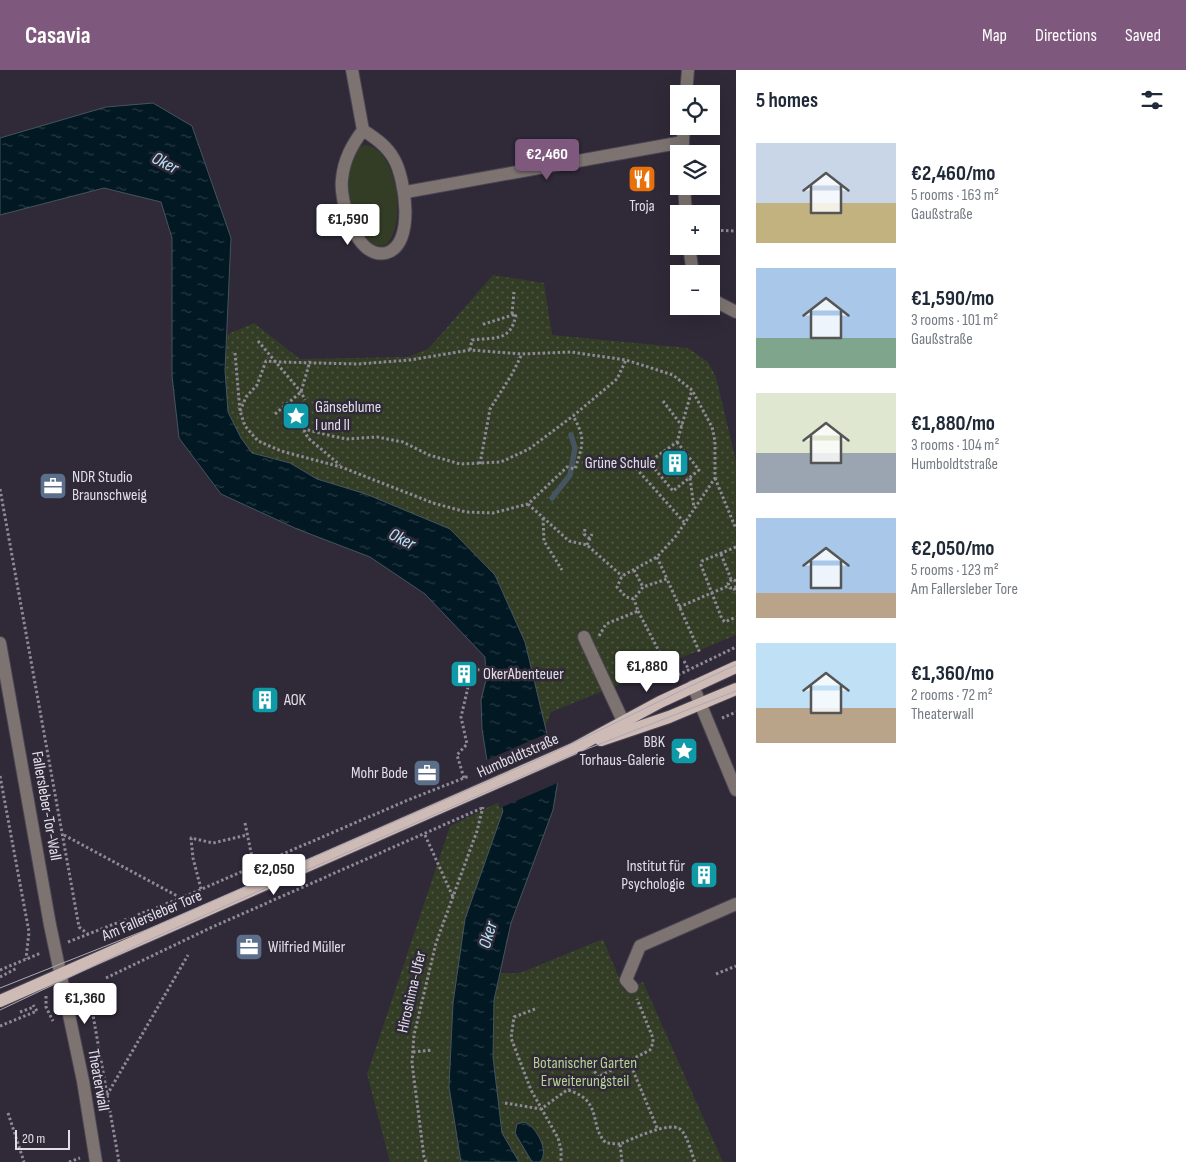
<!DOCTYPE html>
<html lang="en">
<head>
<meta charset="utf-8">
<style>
	:root { --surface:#fff; --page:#f2f2f3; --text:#1f2937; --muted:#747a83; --accent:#7f587e }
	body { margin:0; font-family:"Sofia Sans Condensed",sans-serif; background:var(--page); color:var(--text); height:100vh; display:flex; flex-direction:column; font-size:19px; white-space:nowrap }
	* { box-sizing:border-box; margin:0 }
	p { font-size:16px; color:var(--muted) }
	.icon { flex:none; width:28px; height:28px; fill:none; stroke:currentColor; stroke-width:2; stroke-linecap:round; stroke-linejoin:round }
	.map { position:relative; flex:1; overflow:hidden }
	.sheet { display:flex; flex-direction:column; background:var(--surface); width:450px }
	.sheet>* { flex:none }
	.buttons { position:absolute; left:670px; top:15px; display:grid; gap:10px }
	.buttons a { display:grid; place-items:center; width:50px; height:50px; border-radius:0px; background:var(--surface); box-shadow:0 5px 20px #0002; font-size:25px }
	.scale { position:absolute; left:15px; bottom:12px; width:55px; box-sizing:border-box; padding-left:5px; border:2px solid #e2dee8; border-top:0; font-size:14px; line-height:18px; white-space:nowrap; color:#e2dee8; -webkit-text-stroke:4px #2f2938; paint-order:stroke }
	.price { position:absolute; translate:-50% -42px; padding:0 11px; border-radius:5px; background:#fff; color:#222; font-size:16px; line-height:32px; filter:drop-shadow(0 1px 2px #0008) }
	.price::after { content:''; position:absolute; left:50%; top:30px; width:15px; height:11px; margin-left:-8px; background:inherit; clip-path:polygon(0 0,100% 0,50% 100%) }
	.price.selected { background:var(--accent); color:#fff }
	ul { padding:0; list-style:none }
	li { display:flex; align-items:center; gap:15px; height:125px; padding:0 20px }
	li span { display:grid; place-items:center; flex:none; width:140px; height:100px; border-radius:0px; color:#555 }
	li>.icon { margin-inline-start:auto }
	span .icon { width:60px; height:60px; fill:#fffc; stroke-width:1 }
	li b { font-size:21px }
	h2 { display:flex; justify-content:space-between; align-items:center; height:60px; padding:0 20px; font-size:21px }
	header { display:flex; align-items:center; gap:30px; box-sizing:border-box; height:70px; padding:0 25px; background:var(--accent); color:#fff }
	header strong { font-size:24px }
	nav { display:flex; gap:28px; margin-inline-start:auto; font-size:18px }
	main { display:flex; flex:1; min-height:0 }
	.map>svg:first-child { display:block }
	.grass { fill:#333d26 }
	.park { fill:url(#park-dots) }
	.water { fill:url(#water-ripples); stroke:#45545e }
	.pier { fill:#2f2938 }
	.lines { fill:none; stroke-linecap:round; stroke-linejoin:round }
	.stream { stroke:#45545e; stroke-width:5.5 }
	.minor-casing { stroke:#4c4654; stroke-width:14 }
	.major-casing { stroke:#4c4654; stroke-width:14 }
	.path { stroke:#8e8996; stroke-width:3; stroke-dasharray:2.5 2.5; stroke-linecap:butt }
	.minor { stroke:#7d7471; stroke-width:12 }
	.major { stroke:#cebbb6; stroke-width:12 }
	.tram { stroke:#ada8b4; stroke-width:1 }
	.labels { text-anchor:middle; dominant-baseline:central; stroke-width:5; stroke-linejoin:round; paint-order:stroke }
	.poi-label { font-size:16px; fill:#e2dee8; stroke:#2f2938; text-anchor:start }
	.street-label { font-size:16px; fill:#e2dee8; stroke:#2f2938 }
	.park-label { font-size:16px; fill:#b6d394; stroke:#2f2938 }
	.water-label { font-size:18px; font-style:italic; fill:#b8e4f9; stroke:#2f2938 }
</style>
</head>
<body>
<header>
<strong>Casavia</strong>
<nav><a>Map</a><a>Directions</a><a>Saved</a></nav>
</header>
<main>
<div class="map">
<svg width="736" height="1092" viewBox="0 0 736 1092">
	<defs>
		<pattern id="park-dots" width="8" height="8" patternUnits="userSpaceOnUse" patternTransform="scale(1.25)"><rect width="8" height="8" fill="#333d26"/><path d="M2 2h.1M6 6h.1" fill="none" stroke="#505946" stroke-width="1.8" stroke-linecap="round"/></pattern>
		<pattern id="water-ripples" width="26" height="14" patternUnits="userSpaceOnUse" patternTransform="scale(1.25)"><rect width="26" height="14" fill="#021923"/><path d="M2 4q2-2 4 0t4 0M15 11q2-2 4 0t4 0" fill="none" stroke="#273a43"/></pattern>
	</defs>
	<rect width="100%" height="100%" fill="#2f2938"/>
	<path class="grass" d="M366,75C398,80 408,155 386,175C354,183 342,116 349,94C351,89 356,83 359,77Z"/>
	<g class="park">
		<path d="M493,205L544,213L552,265L688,278L708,292L716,307L736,391V565L650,601L652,607L635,614L633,609L551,642L544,659L525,572L450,459L366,424L317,409L290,393L252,383C243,371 233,357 228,342C222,320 226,287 228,264L254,253L300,289L408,287L428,279Z"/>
		<path d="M501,731L503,741L449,1017L461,1092H390L367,1004L450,756Z"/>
		<path d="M603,869L624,920L643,912L723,1092H519L502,1064L493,987L494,930L501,903H520Z"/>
	</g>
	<g class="water">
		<path d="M153,33L192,56L231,168L225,300L228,342L241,368L252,383L290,393L317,409L366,424L450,459L495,505L525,572L558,710L553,740L511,853L494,930L493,987L502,1063L519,1092H461L449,1017L453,933L465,849L503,741L488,697L482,659L481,630L486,610L485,587L425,524L370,487L297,459L221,424L179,368L172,306V168L161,132L104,118L0,145V68L106,37Z"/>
		<path d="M525,1052C536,1057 550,1081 540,1092H532L515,1063L517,1054Z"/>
	</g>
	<path class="pier" d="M548,663L560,712L500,738L484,691Z"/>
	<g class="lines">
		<path class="stream" d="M552,428L570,405L575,378L571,365"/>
		<defs>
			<g id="minor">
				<path d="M352,0L363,60C352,75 344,89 342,109C339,130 356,190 386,183C416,175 405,108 394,89C387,76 375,68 363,60"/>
				<path d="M686,24L688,0"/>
				<path d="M682,84L684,56"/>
				<path d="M684,116L686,144"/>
				<path d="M406,122L683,72"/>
				<path d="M689,176L693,204"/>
				<path d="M711,229L736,242"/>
				<path d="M584,567L623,651"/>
				<path d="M0,573L50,855L83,1011L96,1092"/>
				<path d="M693,616L736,720"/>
				<path d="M632,917L626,910L640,876L736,834"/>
			</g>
			<g id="major">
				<path d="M601,670L669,647L736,619"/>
				<path d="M0,931L573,679L660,632L736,597"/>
			</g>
		</defs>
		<use href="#minor" class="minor-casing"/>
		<use href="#major" class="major-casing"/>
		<g class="path">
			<path d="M711,160L736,161"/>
			<path d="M512,244L514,222"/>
			<path d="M258,271L301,322L305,330"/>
			<path d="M470,280L472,270C496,267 511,272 516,244L481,255"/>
			<path d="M235,283L240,341L245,356L258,371L281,381L341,397L433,433L466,442L493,443L528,434L567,397L575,399C583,375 586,368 573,346"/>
			<path d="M663,331L682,356"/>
			<path d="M240,341L246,327L257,315L266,291L279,292L358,294L410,290L470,280L522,284L571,282L626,290L673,305L692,320L712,357L715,371V408L676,466L657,487L622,506L617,517L626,527L634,529L643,517L667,509L700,583"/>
			<path d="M275,344L301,322L310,291"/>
			<path d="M289,346L290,351L304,359L332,366L347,369L377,367L403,372L429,385L460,394L501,392L529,379L573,346L617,309L626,290"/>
			<path d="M304,360L308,368L340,395"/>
			<path d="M677,372L699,400L673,421L649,392L677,372L692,320"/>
			<path d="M626,387L684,452"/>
			<path d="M480,394L490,339L512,304L522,284"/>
			<path d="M690,408L694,438"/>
			<path d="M715,408L736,459"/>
			<path d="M0,419L79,857L88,864"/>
			<path d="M528,434L569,471L587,475L622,506"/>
			<path d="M543,448L544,471L562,500"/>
			<path d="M585,459L584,464L590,469"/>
			<path d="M587,475L592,464"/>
			<path d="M736,477L702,491L701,495L722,549L725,552L736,547"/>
			<path d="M721,484L731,509"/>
			<path d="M657,487L667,509"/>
			<path d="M634,500L643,517"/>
			<path d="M736,511L732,509L728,513L730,518L736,517"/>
			<path d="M734,518L736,523"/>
			<path d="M679,537L728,516"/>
			<path d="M638,541L661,585L669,582L675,595"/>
			<path d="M599,566L606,554L638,541L634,529"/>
			<path d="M684,591L689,600"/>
			<path d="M472,600L496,599"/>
			<path d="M678,605L736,577"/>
			<path d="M722,648L736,642"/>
			<path d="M580,695L599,686"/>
			<path d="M0,706L29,862L26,889"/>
			<path d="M464,708L457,685L467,674L461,647L472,600L467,599"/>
			<path d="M245,753L254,797"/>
			<path d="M64,765L181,828"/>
			<path d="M425,765L453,827"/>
			<path d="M201,819L193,788L191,768L213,773L247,765"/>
			<path d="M68,872L181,828L408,730L469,706"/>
			<path d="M0,900L41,883"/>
			<path d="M716,904L736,896"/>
			<path d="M0,907L17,898"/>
			<path d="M106,908L208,859L482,738"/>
			<path d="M88,917L119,1092"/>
			<path d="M46,926V937L53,951"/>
			<path d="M535,939L514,947L511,968L531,1020L558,1068L561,1079V1092"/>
			<path d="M20,942L34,937"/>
			<path d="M0,956L37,941L33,935"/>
			<path d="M413,982L432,980"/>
			<path d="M629,991L658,1060"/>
			<path d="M592,997L598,1007"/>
			<path d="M107,1025L188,885"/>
			<path d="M505,1033L541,1039L567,1020"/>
			<path d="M8,1043L24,1092"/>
			<path d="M620,1074L606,1073C588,1055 604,1030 567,1020L598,1007L650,980L653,973V968L637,929"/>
			<path d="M69,1092L80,1088"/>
			<path d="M426,1092L424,1087L412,993L414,965L436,873L477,761L483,737"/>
			<path d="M622,1092L620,1074C633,1069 669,1051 680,1059C688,1066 691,1083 695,1092"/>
		</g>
		<use href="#minor" class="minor"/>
		<use href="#major" class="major"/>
		<g class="tram">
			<path d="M0,918L146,860L525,695C596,664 665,627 736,595"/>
			<path d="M0,940L142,873L286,809L574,684L736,621"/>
		</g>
	</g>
	<defs>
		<symbol id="restaurant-square" viewBox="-11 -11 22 22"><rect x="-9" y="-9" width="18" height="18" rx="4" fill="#e8710a" stroke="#2f2938"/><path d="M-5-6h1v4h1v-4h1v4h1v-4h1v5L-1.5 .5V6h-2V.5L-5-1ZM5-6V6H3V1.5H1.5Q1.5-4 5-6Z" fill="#fff"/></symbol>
		<symbol id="sight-square" viewBox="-11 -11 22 22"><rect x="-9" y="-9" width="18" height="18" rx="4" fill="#0f9aa8" stroke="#2f2938"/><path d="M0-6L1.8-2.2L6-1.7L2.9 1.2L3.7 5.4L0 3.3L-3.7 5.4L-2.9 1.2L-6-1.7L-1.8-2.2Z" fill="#fff"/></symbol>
		<symbol id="building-square" viewBox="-11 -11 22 22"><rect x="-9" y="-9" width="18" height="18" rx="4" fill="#0f9aa8" stroke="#2f2938"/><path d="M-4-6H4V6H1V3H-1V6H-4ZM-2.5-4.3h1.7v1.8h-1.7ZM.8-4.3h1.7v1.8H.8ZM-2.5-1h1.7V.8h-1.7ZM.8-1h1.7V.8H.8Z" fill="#fff"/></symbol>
		<symbol id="office-square" viewBox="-11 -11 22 22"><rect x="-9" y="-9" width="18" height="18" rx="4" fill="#5c6f8a" stroke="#2f2938"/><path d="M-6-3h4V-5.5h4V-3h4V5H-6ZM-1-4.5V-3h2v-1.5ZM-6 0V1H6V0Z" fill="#fff"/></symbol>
	</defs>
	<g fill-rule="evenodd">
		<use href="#restaurant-square" x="626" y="93" width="32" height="32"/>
		<use href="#sight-square" x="280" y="330" width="32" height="32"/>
		<use href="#building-square" x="659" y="377" width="32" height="32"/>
		<use href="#office-square" x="37" y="400" width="32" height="32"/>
		<use href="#building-square" x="448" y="588" width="32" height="32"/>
		<use href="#building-square" x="249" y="614" width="32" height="32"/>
		<use href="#sight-square" x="668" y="665" width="32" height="32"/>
		<use href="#office-square" x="411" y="687" width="32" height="32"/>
		<use href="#building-square" x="688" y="789" width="32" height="32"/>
		<use href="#office-square" x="233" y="861" width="32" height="32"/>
	</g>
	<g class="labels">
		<g class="poi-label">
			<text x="642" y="136" text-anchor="middle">Troja</text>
			<text x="315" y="337">Gänseblume<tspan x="315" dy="18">I und II</tspan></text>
			<text x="656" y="393" text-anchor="end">Grüne Schule</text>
			<text x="72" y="407">NDR Studio<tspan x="72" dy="18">Braunschweig</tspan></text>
			<text x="483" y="604">OkerAbenteuer</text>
			<text x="284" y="630">AOK</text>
			<text x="665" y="672" text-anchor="end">BBK<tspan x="665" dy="18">Torhaus-Galerie</tspan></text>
			<text x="408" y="703" text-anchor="end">Mohr Bode</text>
			<text x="685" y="796" text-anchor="end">Institut für<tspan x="685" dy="18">Psychologie</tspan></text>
			<text x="268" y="877">Wilfried Müller</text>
		</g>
		<g class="street-label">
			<text transform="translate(518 686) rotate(-24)">Humboldtstraße</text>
			<text transform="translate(46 736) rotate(80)">Fallersleber-Tor-Wall</text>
			<text transform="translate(152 846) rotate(-23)">Am Fallersleber Tore</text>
			<text transform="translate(412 922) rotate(-77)">Hiroshima-Ufer</text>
			<text transform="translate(98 1010) rotate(80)">Theaterwall</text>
		</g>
		<g class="park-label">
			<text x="585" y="993">Botanischer Garten<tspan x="585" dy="18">Erweiterungsteil</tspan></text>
		</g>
		<g class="water-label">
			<text transform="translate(165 93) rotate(28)">Oker</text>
			<text transform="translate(402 469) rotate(27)">Oker</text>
			<text transform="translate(488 865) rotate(-74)">Oker</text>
		</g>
	</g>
</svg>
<div class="buttons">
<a><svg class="icon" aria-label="locate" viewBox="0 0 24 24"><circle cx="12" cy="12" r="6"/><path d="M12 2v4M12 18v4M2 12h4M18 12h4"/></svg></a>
<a><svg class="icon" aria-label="layers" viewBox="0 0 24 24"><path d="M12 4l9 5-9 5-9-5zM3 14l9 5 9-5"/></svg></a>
<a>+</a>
<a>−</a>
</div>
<div class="scale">20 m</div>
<b class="price selected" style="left:547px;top:111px">€2,460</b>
<b class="price" style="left:348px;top:176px">€1,590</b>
<b class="price" style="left:647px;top:623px">€1,880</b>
<b class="price" style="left:274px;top:826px">€2,050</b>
<b class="price" style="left:85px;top:955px">€1,360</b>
</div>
<section class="sheet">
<h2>5 homes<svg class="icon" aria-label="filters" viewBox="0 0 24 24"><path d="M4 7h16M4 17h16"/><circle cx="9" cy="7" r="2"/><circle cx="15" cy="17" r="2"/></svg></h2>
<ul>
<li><span style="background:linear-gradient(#c9d6e8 60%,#c2b280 0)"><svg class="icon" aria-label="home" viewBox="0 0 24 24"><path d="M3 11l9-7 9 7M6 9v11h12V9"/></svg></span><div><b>€2,460/mo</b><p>5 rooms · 163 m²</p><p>Gaußstraße</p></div></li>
<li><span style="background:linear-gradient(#a9c7e8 70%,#7fa58c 0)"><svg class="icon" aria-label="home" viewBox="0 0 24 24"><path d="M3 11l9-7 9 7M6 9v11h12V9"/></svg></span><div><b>€1,590/mo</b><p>3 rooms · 101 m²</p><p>Gaußstraße</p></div></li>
<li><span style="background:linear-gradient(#dfe7d0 60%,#9aa5b1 0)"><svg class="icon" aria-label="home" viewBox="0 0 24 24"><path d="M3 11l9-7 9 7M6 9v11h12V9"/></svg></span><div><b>€1,880/mo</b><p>3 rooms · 104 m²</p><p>Humboldtstraße</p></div></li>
<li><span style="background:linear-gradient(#a9c7e8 75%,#b9a48a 0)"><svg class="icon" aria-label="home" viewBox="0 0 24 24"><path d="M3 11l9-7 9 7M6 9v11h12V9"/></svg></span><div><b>€2,050/mo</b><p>5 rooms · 123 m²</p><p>Am Fallersleber Tore</p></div></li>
<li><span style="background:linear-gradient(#bfe0f5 65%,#b9a48a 0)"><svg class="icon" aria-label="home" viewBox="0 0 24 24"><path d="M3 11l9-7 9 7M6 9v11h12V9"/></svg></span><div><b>€1,360/mo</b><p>2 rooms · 72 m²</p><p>Theaterwall</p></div></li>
</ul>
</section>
</main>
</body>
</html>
